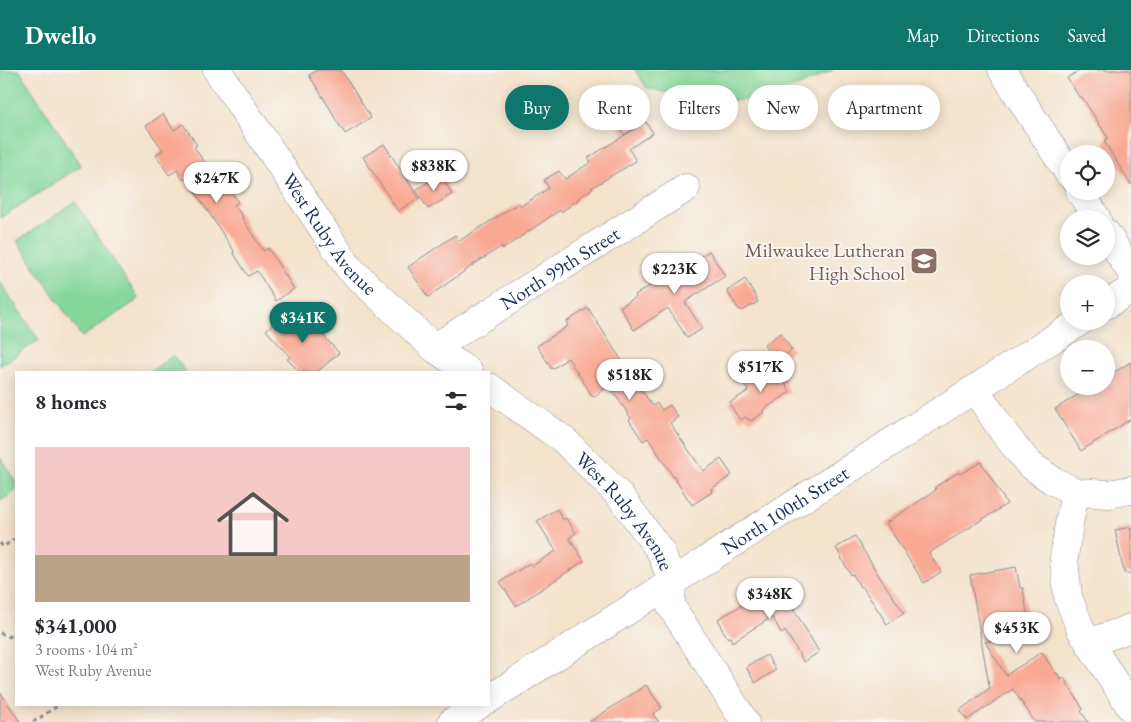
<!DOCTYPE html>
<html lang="en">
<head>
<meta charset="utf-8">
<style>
	:root { --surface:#fff; --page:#f2f2f3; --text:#2b2b33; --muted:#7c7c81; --line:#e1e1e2; --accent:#0f766e }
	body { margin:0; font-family:"EB Garamond",serif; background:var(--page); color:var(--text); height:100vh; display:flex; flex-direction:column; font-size:19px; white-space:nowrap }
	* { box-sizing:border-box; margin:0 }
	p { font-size:16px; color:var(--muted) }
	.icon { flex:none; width:28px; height:28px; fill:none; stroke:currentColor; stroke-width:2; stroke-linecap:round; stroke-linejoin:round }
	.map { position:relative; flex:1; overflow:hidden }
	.sheet { position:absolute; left:15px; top:301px; width:475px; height:335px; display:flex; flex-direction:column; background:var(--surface); border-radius:0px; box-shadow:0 2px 12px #0003 }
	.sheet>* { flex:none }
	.guide { position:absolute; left:505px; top:15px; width:475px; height:45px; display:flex; gap:10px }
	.tools { position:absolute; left:1060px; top:75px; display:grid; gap:10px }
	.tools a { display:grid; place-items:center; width:55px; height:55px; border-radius:50%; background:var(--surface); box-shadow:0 2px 12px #0003; font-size:25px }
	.price { position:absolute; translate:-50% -42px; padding:0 11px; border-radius:18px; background:#fff; color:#222; font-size:16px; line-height:32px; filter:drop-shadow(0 1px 2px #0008) }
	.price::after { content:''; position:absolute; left:50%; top:30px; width:15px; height:11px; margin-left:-8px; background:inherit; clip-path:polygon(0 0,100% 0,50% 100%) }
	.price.current { background:var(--accent); color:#fff }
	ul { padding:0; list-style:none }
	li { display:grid; align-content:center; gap:10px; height:265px; padding:0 20px }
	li+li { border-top:1px solid var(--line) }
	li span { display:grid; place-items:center; height:155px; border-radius:0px; color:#555 }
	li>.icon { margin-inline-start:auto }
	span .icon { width:90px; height:90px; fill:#fffc; stroke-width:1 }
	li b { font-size:21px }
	h2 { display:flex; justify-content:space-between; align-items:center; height:60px; padding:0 20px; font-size:21px }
	.tag { padding:0 18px; border-radius:22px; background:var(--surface); box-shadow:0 2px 12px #0003; font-size:18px; line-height:45px }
	.tag.current { background:var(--accent); color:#fff }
	header { display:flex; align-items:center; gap:30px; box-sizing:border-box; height:70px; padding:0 25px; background:var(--accent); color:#fff }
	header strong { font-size:24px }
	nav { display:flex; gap:28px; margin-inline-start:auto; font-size:18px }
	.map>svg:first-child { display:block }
	.green { fill:#85d89a; stroke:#50847c }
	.building { fill:#f9a893 }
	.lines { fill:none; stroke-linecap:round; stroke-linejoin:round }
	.minor-casing { stroke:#888994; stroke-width:29 }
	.path { stroke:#888994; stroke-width:3; stroke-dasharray:4 4; stroke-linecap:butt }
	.minor { stroke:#fff; stroke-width:28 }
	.labels { text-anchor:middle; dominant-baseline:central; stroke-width:4; stroke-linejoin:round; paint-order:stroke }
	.street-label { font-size:20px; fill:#1b2f5e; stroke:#f6f6f2 }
	.education-label { font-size:20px; fill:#785e54; stroke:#f6f6f2; text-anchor:end }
</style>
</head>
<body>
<header>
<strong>Dwello</strong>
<nav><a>Map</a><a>Directions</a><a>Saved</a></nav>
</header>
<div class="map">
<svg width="1131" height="652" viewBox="0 0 1131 652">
	<rect width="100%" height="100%" fill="#f6f6f2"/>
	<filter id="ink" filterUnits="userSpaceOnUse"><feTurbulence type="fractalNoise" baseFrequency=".02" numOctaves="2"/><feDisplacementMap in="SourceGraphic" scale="10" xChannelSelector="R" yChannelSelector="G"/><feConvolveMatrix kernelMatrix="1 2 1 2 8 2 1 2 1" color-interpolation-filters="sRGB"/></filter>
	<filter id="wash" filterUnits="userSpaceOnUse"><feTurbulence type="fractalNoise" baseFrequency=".0096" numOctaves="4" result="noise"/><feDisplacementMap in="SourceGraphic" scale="20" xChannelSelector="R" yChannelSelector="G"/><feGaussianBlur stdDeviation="1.12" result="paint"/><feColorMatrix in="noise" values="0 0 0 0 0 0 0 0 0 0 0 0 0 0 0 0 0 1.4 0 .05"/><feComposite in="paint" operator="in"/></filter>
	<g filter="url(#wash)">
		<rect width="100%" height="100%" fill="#f4e3cb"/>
		<g class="green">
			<path d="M0,0H19L81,96L0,148Z"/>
			<path d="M635,0H833L799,16L746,30H699L647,18Z"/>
			<path d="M75,132L139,229L82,267L17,171Z"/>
			<path d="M0,212L39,270L0,296Z"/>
			<path d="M173,285L186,302H150Z"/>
			<path d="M0,387L16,413V421L0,431Z"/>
		</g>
		<g id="blocks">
			<g class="building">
				<path d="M317,0H341L371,48L345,64L333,45H334L309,5Z"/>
				<path d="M1080,0H1131V115L1104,71L1108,68L1082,27L1080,28L1067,8Z"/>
				<path d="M632,37L642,53L624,65L614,49Z"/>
				<path d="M163,44L174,60L183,54L197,75L194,77L210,100H211L221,114L225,112L238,132L234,135L243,147L242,148L263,181L268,178L294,219L276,231L257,201L248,206L233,182L234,181L186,108L183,110L177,100L169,105L156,85L163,80L146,56Z"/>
				<path d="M646,52L653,63L629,79L636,91L591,118L592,119L577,129L578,130L561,142L560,140L503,179L502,176L476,193L428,227L408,197L455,165L459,171L519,133L521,136L549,118L544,110L559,101L565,109L591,92L588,88Z"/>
				<path d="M384,74L419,128L398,141L363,87Z"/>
				<path d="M440,104L452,124L428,139L416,120Z"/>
				<path d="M709,181L725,206L685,232L702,259L687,268L668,238L634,260L620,237L636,227L635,225L653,214L655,217Z"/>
				<path d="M745,209L757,228L756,229L758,232L742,241L740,239L739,240L727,221Z"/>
				<path d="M588,238L642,322H643L653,336L657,333L662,340L670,335L678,347L670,353L703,401L721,389L732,405L711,419L712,422L692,435L648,368L643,371L629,350L631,348L609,316L593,327L568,288L552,299L537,276L568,256L566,252Z"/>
				<path d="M285,243L297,256L307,247L339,283L317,302H300L287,289L290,287L266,260Z"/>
				<path d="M780,263L792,280L775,293L764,275Z"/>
				<path d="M774,292L787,312L785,313L790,322L763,340L764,342L751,351L749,349L748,350L746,347L740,350L729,333L748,321L743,312Z"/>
				<path d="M1131,292V349L1081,381L1055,339L1092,316H1106V307Z"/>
				<path d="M981,392L1007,434L929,483L941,502L924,513L886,453L936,420L935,417L959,402L960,404Z"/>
				<path d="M557,439L563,450L566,448L576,463L569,468L584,491L516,536L500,512L530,493L532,496L556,481L537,451Z"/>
				<path d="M1131,457V503H1124L1115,460Z"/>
				<path d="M855,466L879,506L904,543L887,554L862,516L860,517L853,504L851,505L841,488H842L836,478Z"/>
				<path d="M1016,497L1020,518H1023L1027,543L1025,544L1028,564L985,572L1006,605L1042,582L1056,604L1057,603L1061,610L1064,608L1083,639L1081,641L1088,652H1035L1013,619L967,650L960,640L990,618L989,615L970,505Z"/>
				<path d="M779,514L819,582L804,592L785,561L782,564L772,547L732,572L730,567L728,568L720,556L721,555L718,549Z"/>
				<path d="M767,585L776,600L755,613L746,597Z"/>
				<path d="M646,615L662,638L653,644L659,652H589Z"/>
				<path d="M0,622L20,652H0Z"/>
			</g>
		</g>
	</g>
	<g filter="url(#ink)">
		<use href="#blocks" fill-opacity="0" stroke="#888994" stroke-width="1"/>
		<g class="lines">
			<defs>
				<g id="minor">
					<path id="s1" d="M217,0L349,198L434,278L469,302"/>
					<path d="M1002,0L1069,104"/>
					<path d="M1080,121L1097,149"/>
					<path d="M1106,163L1131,202"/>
					<path d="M1106,235L1131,219"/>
					<path id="s2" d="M434,278L686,118"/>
					<path id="s3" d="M489,317L564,370L620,426L661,482L672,511L671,536L745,652"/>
					<path d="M975,319L1004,363L1029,394L1052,410L1075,422L1069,454L1064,488L1068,527L1081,560L1131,638"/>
					<path d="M1075,422L1109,424L1131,420"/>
					<path d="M1089,573L1131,558"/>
					<path id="s4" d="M489,629L1081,251"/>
					<path d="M452,652L479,635"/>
				</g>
			</defs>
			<use href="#minor" class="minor-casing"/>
			<g class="path">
				<path d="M0,473L3,477L16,468"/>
				<path d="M0,563L16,569"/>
				<path d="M33,652L59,635"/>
			</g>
			<use href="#minor" class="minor"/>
		</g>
	</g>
	<defs>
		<symbol id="school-square" viewBox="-11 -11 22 22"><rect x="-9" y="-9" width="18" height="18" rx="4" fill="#8d6e63" stroke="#f6f6f2"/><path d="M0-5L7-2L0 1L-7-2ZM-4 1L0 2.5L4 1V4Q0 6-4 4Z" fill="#fff"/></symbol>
	</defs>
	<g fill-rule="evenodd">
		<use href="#school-square" x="908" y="175" width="32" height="32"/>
	</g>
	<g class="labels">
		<g class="street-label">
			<text stroke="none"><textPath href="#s1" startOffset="199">West Ruby Avenue</textPath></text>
			<text stroke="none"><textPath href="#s2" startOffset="149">North 99th Street</textPath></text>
			<text stroke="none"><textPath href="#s4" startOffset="351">North 100th Street</textPath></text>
			<text stroke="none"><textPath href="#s3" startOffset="186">West Ruby Avenue</textPath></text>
		</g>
		<g class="education-label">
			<text x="905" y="180">Milwaukee Lutheran<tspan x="905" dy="23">High School</tspan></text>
		</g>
	</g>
</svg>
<div class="tools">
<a><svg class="icon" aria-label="locate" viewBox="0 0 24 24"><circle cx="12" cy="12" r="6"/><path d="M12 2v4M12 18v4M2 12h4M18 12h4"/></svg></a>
<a><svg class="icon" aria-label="layers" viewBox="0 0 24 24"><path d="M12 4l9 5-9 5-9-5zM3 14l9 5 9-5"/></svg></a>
<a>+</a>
<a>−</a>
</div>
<b class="price" style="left:434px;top:122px">$838K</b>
<b class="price" style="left:217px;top:134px">$247K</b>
<b class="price" style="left:675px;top:225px">$223K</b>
<b class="price current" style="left:303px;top:274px">$341K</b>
<b class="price" style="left:761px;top:323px">$517K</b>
<b class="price" style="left:630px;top:331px">$518K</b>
<b class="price" style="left:770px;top:550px">$348K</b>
<b class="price" style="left:1017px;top:584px">$453K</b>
<div class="guide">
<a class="tag current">Buy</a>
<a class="tag">Rent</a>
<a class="tag">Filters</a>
<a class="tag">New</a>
<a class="tag">Apartment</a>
</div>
<section class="sheet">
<h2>8 homes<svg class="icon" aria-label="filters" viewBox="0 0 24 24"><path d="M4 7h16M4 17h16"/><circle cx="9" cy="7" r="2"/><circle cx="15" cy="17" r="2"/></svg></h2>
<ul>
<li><span style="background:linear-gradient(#f6c9c9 70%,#b9a48a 0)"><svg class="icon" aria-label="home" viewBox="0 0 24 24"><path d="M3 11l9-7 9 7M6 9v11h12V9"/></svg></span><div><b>$341,000</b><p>3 rooms · 104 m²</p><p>West Ruby Avenue</p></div></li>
</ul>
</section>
</div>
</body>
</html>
